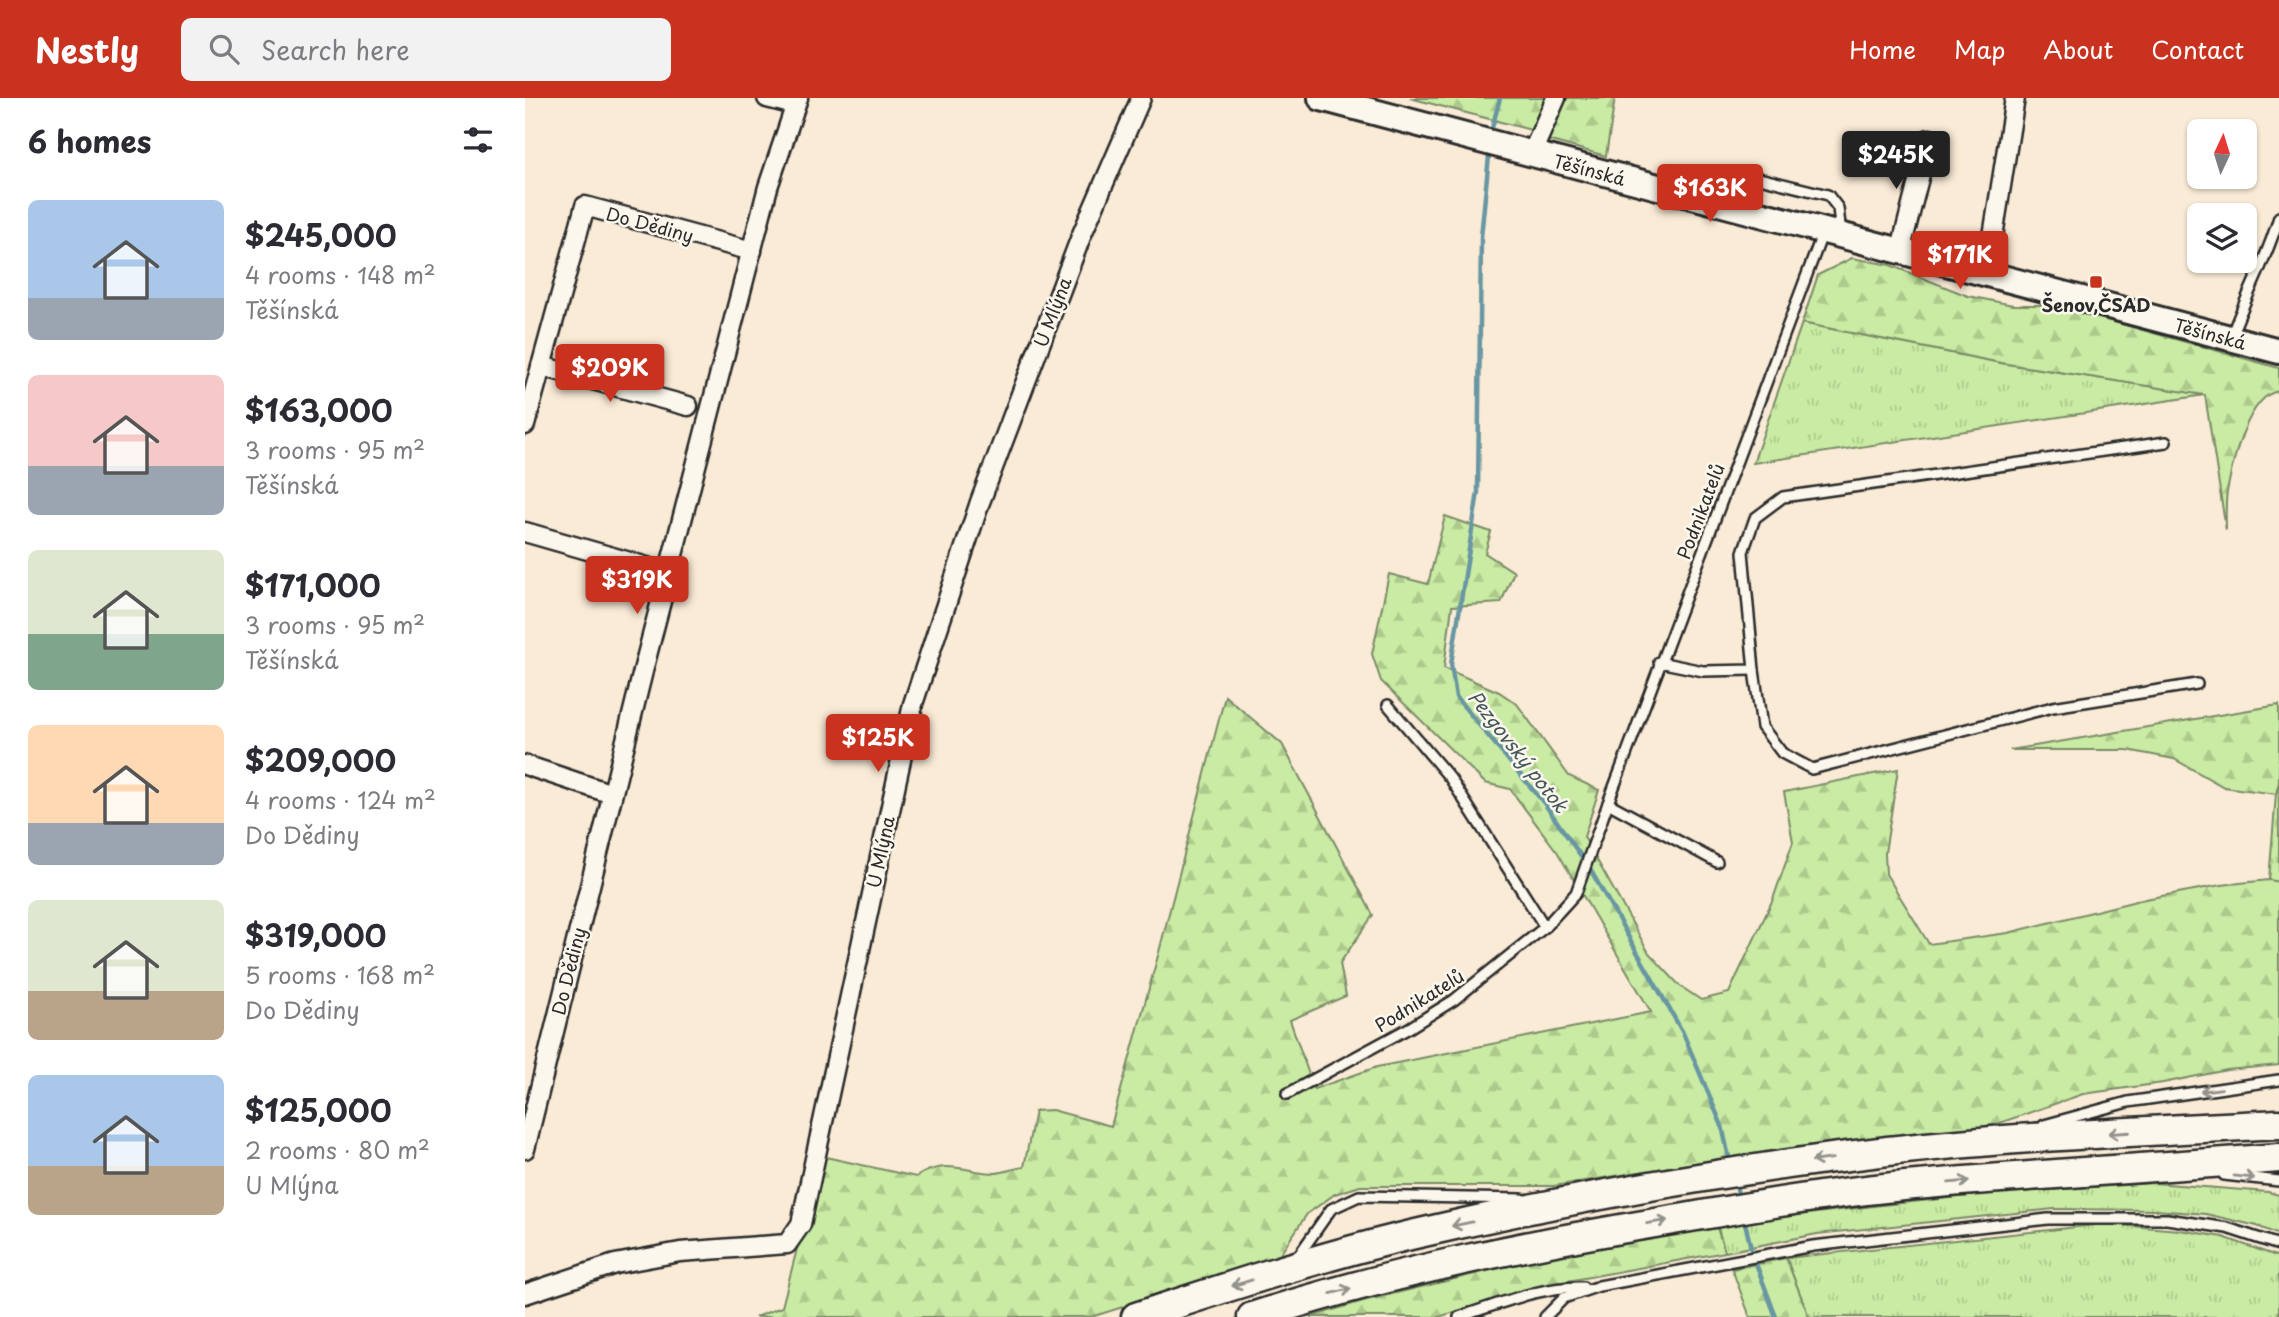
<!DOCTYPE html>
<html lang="en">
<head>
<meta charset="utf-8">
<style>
	:root { --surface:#fff; --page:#f2f2f3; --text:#2b2b33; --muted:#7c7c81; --accent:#c8321e }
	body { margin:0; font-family:"Playpen Sans",sans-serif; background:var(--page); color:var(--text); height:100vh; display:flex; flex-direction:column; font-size:26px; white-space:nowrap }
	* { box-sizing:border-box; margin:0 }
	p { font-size:23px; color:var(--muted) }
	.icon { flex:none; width:38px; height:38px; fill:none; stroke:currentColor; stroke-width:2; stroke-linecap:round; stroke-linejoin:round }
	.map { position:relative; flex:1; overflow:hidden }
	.drawer { display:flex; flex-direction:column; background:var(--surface); width:525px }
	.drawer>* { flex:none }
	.needle { width:46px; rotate:4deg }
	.buttons { position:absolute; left:1662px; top:21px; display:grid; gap:14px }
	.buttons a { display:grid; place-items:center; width:70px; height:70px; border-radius:10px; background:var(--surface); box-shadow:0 2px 5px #0004; font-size:35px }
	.price { position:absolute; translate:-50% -60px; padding:0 16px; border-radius:7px; background:var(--accent); color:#fff; font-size:23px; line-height:46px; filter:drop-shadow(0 2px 4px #0008) }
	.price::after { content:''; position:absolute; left:50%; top:42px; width:21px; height:16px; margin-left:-10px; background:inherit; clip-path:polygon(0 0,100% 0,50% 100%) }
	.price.on { background:#222; color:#fff }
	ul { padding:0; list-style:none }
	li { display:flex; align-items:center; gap:21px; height:175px; padding:0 28px }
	li span { display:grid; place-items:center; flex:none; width:196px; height:140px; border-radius:10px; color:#555 }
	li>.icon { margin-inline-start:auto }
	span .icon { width:84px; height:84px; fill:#fffc; stroke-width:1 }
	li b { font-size:30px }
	h2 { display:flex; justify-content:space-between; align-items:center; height:84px; padding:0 28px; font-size:30px }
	header { display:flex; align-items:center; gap:42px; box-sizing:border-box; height:98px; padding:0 35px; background:var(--accent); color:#fff }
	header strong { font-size:33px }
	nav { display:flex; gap:38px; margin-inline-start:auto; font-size:24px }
	.search { width:490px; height:63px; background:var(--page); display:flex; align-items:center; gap:18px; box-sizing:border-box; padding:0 24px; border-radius:10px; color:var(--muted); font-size:26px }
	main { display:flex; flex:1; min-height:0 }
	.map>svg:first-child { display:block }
	.grass { fill:url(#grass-tufts); stroke:#7a8b67; stroke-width:2 }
	.forest { fill:url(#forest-firs); stroke:#7a8b67; stroke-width:2 }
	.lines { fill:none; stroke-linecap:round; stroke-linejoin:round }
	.stream { stroke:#6896a2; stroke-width:4.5 }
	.service-casing { stroke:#2b2b2b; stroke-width:14 }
	.minor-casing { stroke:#2b2b2b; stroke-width:23 }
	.secondary-casing { stroke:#2b2b2b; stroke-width:30 }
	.trunk-casing { stroke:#2b2b2b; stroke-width:33 }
	.service { stroke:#fbf7ec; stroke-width:9 }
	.minor { stroke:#fbf7ec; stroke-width:18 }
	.secondary { stroke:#fbf7ec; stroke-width:24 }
	.trunk { stroke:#fbf7ec; stroke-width:28 }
	.oneway { stroke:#93918c }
	.poi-dot { fill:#c8321e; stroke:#fbf7ec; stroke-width:2.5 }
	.labels { text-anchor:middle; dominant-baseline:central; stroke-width:5; stroke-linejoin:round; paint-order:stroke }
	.street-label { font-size:18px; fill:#2b2b2b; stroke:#fbf7ec }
	.poi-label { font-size:18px; font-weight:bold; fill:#2b2b2b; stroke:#fbf7ec }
	.water-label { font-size:19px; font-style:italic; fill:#44585c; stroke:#fbf7ec }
</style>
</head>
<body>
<header>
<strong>Nestly</strong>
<div class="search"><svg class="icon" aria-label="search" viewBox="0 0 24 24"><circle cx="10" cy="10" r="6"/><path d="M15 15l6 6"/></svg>Search here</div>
<nav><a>Home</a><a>Map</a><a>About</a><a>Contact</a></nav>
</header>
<main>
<section class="drawer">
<h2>6 homes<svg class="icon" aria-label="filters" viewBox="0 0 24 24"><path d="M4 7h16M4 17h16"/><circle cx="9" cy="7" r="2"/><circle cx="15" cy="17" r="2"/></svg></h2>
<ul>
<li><span style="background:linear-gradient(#a9c7e8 70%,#9aa5b1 0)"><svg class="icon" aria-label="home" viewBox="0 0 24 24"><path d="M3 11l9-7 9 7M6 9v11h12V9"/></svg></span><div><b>$245,000</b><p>4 rooms · 148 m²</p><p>Těšínská</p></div></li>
<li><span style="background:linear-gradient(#f6c9c9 65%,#9aa5b1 0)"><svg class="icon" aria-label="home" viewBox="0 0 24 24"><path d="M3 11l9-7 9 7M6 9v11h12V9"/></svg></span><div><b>$163,000</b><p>3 rooms · 95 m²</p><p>Těšínská</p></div></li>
<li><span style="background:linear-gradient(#dfe7d0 60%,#7fa58c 0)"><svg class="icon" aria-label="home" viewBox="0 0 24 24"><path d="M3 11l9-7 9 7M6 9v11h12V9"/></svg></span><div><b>$171,000</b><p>3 rooms · 95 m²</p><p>Těšínská</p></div></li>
<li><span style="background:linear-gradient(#ffd9b3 70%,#9aa5b1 0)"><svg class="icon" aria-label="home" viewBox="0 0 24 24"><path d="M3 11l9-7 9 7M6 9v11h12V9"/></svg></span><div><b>$209,000</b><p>4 rooms · 124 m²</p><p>Do Dědiny</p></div></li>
<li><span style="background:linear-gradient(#dfe7d0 65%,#b9a48a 0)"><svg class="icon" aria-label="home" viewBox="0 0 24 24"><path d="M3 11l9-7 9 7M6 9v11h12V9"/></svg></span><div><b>$319,000</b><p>5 rooms · 168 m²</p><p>Do Dědiny</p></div></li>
<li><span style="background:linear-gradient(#a9c7e8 65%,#b9a48a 0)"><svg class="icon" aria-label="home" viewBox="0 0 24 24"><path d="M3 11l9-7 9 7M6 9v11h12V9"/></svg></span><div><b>$125,000</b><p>2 rooms · 80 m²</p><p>U Mlýna</p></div></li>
</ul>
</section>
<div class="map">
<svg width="1754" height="1219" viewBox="0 0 1754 1219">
	<defs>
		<pattern id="grass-tufts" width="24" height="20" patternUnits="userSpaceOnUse" patternTransform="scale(1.75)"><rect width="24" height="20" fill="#c9eba3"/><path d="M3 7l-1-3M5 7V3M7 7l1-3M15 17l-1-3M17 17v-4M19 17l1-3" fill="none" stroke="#adca8c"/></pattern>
		<pattern id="forest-firs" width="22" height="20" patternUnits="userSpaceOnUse" patternTransform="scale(1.75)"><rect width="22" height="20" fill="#c9eba3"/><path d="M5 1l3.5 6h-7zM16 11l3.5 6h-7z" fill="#adca8c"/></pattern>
	</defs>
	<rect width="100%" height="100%" fill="#faebd7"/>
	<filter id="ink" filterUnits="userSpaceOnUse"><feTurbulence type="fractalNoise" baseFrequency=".0143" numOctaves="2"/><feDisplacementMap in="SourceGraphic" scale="14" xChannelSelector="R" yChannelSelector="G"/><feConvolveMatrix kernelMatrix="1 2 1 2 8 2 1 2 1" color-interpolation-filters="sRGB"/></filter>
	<g filter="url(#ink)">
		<g class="grass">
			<path d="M1277,225L1476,265L1680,297L1228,365Z"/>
			<path d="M1754,684V784L1744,782L1751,696Z"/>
			<path d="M1629,1085L1743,1094L1754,1097V1137L1732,1128L1681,1116L1631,1112L1529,1111L1292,1136L1200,1154L1192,1127L1357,1107L1464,1096Z"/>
			<path d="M1580,1126L1655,1132L1698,1139L1754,1159V1219H1284L1261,1160Z"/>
		</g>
		<g class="forest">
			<path d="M885,0H1022L1006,32Z"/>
			<path d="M1041,0H1090L1081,58L1022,42Z"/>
			<path d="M1327,160L1365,167L1443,198L1488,207H1528L1754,270V293C1722,297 1707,367 1702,394C1700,406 1701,420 1701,432L1680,297L1476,265L1277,225L1293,177Z"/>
			<path d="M920,418L966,434L960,455L989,474L976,505L927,508L919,570L974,594L992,606L1044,678L1074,692L1059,739L1124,855L1155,888L1176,902L1204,895L1248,801L1268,744L1259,694L1373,671L1360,755L1361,776L1404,846L1483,835L1615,802L1696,787L1744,782L1754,784V967L1702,972L1638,985L1558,996L1463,1029L1182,1063L1029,1088H835L810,1096L782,1116L752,1161L566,1219H230L257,1209L296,1058L391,1079C422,1059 441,1075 471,1075C480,1074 490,1070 499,1069L510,1013L527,1012L586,1028L634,854L700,598L757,646L848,817L815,865L821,898L765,922L789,991L852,969L1126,914L1033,755L985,691L960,685L856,583L847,556L864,476L903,486Z"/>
			<path d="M1754,607V684L1751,696L1699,689L1649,661L1602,652H1485Z"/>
			<path d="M1191,1127L1200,1154L1005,1190L914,1219H785L838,1203L1079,1145Z"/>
			<path d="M1261,1160L1284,1219H1225L1207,1171Z"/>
		</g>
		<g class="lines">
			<g class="stream">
				<path d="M967,30L975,0"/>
				<path d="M964,58L956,139L953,394L926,566L931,599L1019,705L1065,771L1158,935L1197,1028L1205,1064"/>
				<path d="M1210,1082L1214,1101"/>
				<path d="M1219,1120L1227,1155L1251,1219"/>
			</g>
			<defs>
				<g id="service">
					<path d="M1198,106L1208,81L1222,77L1303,97L1313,110L1316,136"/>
					<path d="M1706,239C1721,197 1742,161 1754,119"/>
					<path d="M1134,564L1178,573L1229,572L1218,454L1230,420L1258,399L1641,344"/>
					<path d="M1229,572L1237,629L1257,655L1287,671L1528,609L1672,586"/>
					<path d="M863,607L925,680L1020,829"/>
					<path d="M1192,764L1083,705L1298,134"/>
					<path d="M762,996L884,930L929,902L1020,829L1051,795L1083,705"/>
					<path d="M1519,1027L1603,1004L1754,982"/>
					<path d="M1699,1077L1754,1083"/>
					<path d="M771,1161L806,1111L834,1098L997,1101"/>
					<path d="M934,1219C975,1206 1015,1188 1058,1189"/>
					<path d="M1020,1219L1039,1200L1074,1188L1288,1148L1523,1121H1642L1702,1130L1754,1147"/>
				</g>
				<g id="minor">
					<path d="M242,0L270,7"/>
					<path d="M1007,55L1031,0"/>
					<path d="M1375,154L1404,41"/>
					<path d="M1462,176L1490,0"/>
					<path d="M16,268L163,308"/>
					<path d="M0,327L60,108L227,153"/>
					<path d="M0,434L143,475"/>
					<path d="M0,667L87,696"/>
					<path d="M0,1051L119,569L243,89L273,0"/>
					<path d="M0,1196L90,1166L155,1154L262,1146L276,1126L388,606L455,404L557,136L616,0"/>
				</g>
				<g id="secondary">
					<path id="s1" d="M796,0L1754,253"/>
				</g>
				<g id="trunk">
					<path d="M611,1219C702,1189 793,1159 886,1137C1043,1100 1203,1072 1363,1053C1493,1038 1624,1033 1754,1026"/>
					<path d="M727,1219C868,1173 1014,1144 1160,1120C1229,1108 1299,1096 1369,1089C1497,1077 1626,1070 1754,1060"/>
				</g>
			</defs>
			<use href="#service" class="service-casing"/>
			<use href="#minor" class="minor-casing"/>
			<use href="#secondary" class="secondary-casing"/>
			<use href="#trunk" class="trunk-casing"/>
			<use href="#service" class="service"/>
			<use href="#minor" class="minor"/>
			<use href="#secondary" class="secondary"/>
			<use href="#trunk" class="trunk"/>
		</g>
		<defs><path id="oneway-shaft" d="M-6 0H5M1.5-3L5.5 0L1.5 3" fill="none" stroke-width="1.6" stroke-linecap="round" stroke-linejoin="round" transform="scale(1.75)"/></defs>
		<g class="oneway">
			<use href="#oneway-shaft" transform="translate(1686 992) rotate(172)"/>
			<use href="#oneway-shaft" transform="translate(1594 1035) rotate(176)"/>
			<use href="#oneway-shaft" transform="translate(1297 1062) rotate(172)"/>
			<use href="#oneway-shaft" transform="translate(1719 1079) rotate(6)"/>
			<use href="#oneway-shaft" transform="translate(1434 1084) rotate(-5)"/>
			<use href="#oneway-shaft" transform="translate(1132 1124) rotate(-9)"/>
			<use href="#oneway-shaft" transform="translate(937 1126) rotate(168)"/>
			<use href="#oneway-shaft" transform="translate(717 1185) rotate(163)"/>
			<use href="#oneway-shaft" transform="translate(816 1193) rotate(-14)"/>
		</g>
	</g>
	<rect class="poi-dot" x="1564" y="177" width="14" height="14" rx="3.5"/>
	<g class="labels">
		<g class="street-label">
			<text stroke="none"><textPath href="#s1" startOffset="278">Těšínská</textPath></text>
			<text transform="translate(125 126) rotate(15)">Do Dědiny</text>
			<text transform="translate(527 214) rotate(-69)">U Mlýna</text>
			<text stroke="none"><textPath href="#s1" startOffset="920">Těšínská</textPath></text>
			<text transform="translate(1175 413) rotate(-69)">Podnikatelů</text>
			<text transform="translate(355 754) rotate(-78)">U Mlýna</text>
			<text transform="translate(43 873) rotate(-76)">Do Dědiny</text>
			<text transform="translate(894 902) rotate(-32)">Podnikatelů</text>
		</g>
		<g class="poi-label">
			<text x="1571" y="206">Šenov,ČSAD</text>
		</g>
		<g class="water-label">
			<text transform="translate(994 653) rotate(52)">Pezgovský potok</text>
		</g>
	</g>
</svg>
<div class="buttons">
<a><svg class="needle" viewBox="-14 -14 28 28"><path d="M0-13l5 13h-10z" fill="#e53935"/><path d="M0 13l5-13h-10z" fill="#7c7c81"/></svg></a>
<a><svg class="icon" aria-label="layers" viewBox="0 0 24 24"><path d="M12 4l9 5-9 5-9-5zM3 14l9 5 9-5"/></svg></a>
</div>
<b class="price on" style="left:1371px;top:93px">$245K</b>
<b class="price" style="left:1185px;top:126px">$163K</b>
<b class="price" style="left:1435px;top:193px">$171K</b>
<b class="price" style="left:85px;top:306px">$209K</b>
<b class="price" style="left:112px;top:518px">$319K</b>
<b class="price" style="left:353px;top:676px">$125K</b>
</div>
</main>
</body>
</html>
